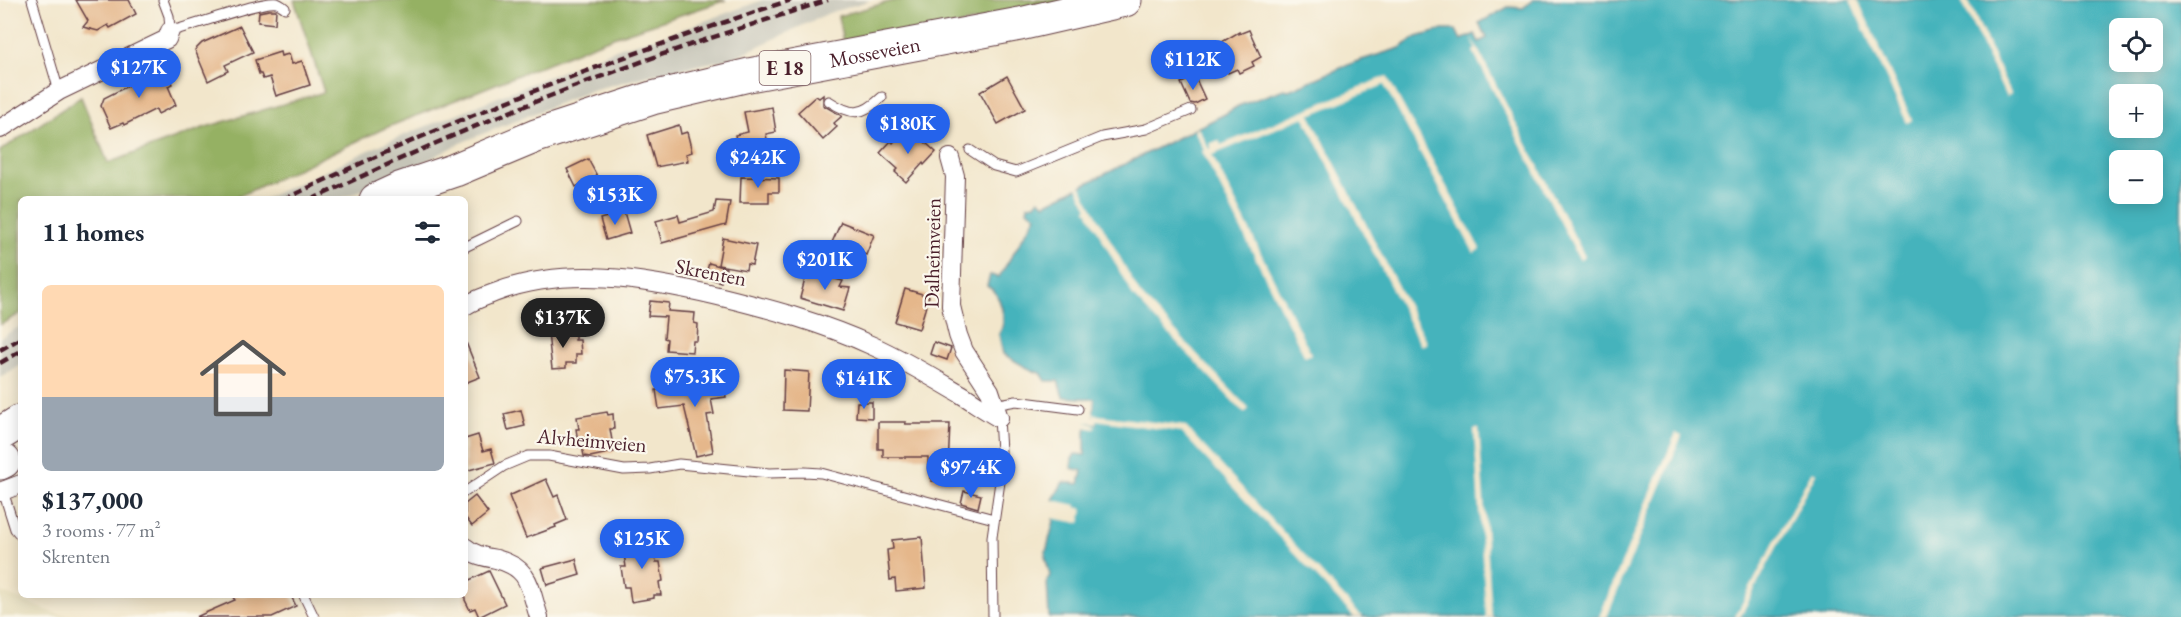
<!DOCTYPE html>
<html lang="en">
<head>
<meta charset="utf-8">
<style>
	:root { --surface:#fff; --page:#f6f6f7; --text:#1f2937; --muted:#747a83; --line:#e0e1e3; --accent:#2563eb }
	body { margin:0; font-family:"EB Garamond",serif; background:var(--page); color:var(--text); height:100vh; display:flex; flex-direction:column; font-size:22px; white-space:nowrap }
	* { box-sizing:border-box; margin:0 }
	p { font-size:20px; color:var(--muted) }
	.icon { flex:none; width:33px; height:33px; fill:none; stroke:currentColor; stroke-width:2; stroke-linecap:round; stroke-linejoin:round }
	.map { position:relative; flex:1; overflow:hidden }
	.details { position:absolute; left:18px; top:196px; width:450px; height:402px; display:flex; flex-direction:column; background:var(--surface); border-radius:9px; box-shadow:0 3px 15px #0003 }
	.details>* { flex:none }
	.tools { position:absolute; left:2109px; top:18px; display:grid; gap:12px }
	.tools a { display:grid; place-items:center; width:54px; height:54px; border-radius:9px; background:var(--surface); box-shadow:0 3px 15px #0003; font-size:30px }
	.price { position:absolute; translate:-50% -51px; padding:0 14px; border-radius:21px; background:var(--accent); color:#fff; font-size:20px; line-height:39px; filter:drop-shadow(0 2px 3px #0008) }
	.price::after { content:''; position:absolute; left:50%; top:36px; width:18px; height:14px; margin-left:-9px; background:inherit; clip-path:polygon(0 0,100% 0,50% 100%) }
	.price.selected { background:#222; color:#fff }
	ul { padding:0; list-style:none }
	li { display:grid; align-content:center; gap:12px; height:318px; padding:0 24px }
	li+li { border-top:2px solid var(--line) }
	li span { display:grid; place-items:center; height:186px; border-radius:9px; color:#555 }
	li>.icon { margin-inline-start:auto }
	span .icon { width:108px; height:108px; fill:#fffc; stroke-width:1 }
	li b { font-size:26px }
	h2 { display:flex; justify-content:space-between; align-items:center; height:72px; padding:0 24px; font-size:26px }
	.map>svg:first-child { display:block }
	.built { fill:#e4dbba }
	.industrial { fill:#c6c5b8 }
	.forest { fill:#95b164; stroke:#706848; stroke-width:1.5 }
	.water { fill:#44b3bc; stroke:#476974; stroke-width:1.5; fill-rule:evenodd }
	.pier { fill:#f2e6cb }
	.building { fill:#e5b78b }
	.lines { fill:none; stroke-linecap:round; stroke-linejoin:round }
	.lane-casing { stroke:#633d43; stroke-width:11 }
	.street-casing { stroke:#633d43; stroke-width:20 }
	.highway-casing { stroke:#633d43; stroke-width:35 }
	.lane { stroke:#fff; stroke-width:9 }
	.street { stroke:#fff; stroke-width:18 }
	.highway { stroke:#fff; stroke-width:33 }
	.rail { stroke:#4a1f2b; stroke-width:4.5; stroke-dasharray:9 4.5; stroke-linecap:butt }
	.labels { text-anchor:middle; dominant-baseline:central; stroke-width:4.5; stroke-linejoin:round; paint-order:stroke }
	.shield { fill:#fbf7ec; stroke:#7f6065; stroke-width:1.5 }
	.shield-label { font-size:20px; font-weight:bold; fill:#4a1f2b }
	.street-label { font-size:21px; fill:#4a1f2b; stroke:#fbf7ec }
</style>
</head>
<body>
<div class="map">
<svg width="2181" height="617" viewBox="0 0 2181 617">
	<rect width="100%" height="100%" fill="#fbf7ec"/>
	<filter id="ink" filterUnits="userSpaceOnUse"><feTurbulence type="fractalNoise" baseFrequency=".0167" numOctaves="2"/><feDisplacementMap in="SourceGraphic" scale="12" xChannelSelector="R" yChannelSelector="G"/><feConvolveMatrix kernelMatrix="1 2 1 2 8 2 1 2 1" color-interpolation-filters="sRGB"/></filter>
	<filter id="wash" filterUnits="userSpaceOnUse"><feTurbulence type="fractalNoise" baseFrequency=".008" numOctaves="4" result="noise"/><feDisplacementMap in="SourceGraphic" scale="24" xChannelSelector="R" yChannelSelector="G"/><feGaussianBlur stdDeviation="1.35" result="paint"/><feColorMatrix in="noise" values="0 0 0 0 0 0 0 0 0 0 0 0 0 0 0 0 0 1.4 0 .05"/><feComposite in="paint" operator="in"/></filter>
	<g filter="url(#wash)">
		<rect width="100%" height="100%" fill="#f2e6cb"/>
		<path class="built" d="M0,592L57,614L75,617H0Z"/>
		<g class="industrial">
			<path d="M763,0H871L829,13L733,58L654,74L592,90L465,141L395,177L339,199L262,200L382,144L621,47L663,36Z"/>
			<path d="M21,326V365L0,377V338Z"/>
		</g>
		<g class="forest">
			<path d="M294,0H726L613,37L383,129L233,199L21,200V313L0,325V151L81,97L108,163L206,127L324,92Z"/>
			<path d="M896,0H1082L844,48L838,16Z"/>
		</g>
		<path class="water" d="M1533,0H2181V617H1049L1047,581L1050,575L1045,556L1054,521L1053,500L1063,482L1079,484L1082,471L1071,468L1072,459L1075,454L1085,455V430L1087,427L1085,421L1097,423L1093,413L1094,399L1063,397L1058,381H1046L1041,373C1031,372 1013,359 1003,354L999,334C1008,321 1001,293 987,286L990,275L999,277L1036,216L1027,210L1028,205L1035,204L1039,199L1045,204L1225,114L1238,106L1284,89L1289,90L1355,62L1400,48L1417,37L1442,30H1456L1461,40L1475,34L1479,42L1487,38L1479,23L1508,7L1523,8ZM2120,28H2152V62H2120ZM2120,94H2152V128H2120ZM2120,160H2152V194H2120Z"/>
		<g class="pier">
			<path d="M1850,0H1858L1912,120L1907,123Z"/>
			<path d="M1961,0H1968L2011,94L2006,97Z"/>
			<path d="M1471,36L1585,257L1580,260L1473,51L1476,49Z"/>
			<path d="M1387,76L1480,249L1474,253L1384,85L1310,115L1427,343L1421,346L1304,117L1212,155L1311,354L1305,357L1202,151L1204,150L1194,130L1198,128L1209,149L1211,148L1209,144L1219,140L1221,145Z"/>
			<path d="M1080,185L1140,294L1249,409L1244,413L1133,296L1086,209L1088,208L1077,187Z"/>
			<path d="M1086,399H1094L1093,413L1098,415L1185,426L1362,617H1354L1181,432L1097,420V423L1085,422L1096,425L1095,429L1084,427L1081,422L1083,419H1094V416L1090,414L1091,402H1086Z"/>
			<path d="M1474,429H1479L1492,617H1486Z"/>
			<path d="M1676,433L1682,435L1607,617H1599Z"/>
			<path d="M1812,471L1816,473L1740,617H1735Z"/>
			<path d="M1052,500L1076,505V507L1083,509L1080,523L1051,518Z"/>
		</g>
		<g id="blocks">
			<g class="building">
				<path d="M76,0H129L136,14L110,28L108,25L98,31L83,27L88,21Z"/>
				<path d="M269,10H276L275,24L258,22L259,12Z"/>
				<path d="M240,26L253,52L225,65L228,71L208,81L195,50L202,43Z"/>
				<path d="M1249,30L1261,57L1252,62L1254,66L1239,73L1237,69L1228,73L1215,46L1239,32V34Z"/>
				<path d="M280,52L281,56L289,54L292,64L302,61L310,85L276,96L270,77L263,79L261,74H259L255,60Z"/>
				<path d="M164,68L172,84L168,86L176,105L158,114L156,109L124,125L123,123L111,128L101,106L104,98L128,86L127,84Z"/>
				<path d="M1007,76L1025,109L998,124L980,92Z"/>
				<path d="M1195,77L1205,99L1195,104L1190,103L1181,83Z"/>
				<path d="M823,95V105L842,116L834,123L837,127L823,140L798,112L816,96L819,98Z"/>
				<path d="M772,107L776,132L766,134L768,145L738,151L735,135L748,132L744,112Z"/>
				<path d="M679,125L681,134L687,132L692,152L686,154L688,161L656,167L647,135Z"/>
				<path d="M901,134L910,142L917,135L936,152L924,165L923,163L906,182L895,172L898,169L880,153L891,141L893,143Z"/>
				<path d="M588,159L597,176L576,187L567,169Z"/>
				<path d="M741,177L779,178V192H769V203H740Z"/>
				<path d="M716,201L730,202L726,225L662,243L656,221L678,215L680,222L714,212Z"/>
				<path d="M624,212L630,233L606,240L600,219Z"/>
				<path d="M841,222L874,235L866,255L859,252L857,257L830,247Z"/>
				<path d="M723,238L756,245L752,265L747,264L746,270L718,265Z"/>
				<path d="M709,263L726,268L721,282L705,277Z"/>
				<path d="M807,272L843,281L840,287L850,288L843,311L800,298Z"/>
				<path d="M905,289L929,296L919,329L895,322Z"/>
				<path d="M650,301L669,303L668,311L695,313L694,323L698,324L697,341H693L692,352L666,350L667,339L664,338L666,317L648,316Z"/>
				<path d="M575,332V340H580L581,354H576V363H566V368L552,369L548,333Z"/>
				<path d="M465,340L480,377L465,383Z"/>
				<path d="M934,342L951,348L947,360L930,354Z"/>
				<path d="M784,370L809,372L807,411L783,410Z"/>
				<path d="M723,378L726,397L711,399L714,414L707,415L713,452L696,456L684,406L659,409L656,390Z"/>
				<path d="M857,402H872V418L856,417Z"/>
				<path d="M521,410L525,426L508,430L504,414Z"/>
				<path d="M607,412L608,415L613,414L614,429H610L614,452L590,457L584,456L582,446L579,447L576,429H579L577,417Z"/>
				<path d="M878,422H906L905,424H950L948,467L958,468V482L931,481V469H928V457H883V449H878Z"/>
				<path d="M478,435L483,451L491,449L495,463L465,471V439Z"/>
				<path d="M546,479L554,497L558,495L567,520L555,525L556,527L526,538L509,496Z"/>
				<path d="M964,491L981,495L978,508L961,503Z"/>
				<path d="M475,496L488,513L472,526L465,517V504Z"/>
				<path d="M649,536L656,562H660L663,581L659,582L661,595H654V598L631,602L629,587H624L621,567H626L624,554L628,553L626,541Z"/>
				<path d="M922,537L926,588L896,591L895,579L890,580L887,550L893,549L892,540Z"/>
				<path d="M576,559L580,575L547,585L542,568Z"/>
				<path d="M489,571L505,604L479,617L475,608L470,610L465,600V582Z"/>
				<path d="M232,596H291L296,606L272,617H196L235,600Z"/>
			</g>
		</g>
	</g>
	<g filter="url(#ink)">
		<use href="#blocks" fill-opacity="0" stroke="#633d43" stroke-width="1.5"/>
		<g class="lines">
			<defs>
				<g id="lane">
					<path d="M32,0L59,91"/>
					<path d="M163,0L169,16L170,31C193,27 260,0 277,3C280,4 282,6 285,8"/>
					<path d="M829,101C852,116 862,116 882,97"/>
					<path d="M970,150L994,166L1016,172L1102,137L1146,129L1191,110"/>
					<path d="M465,247L518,221"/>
					<path d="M994,405L1016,401L1078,409"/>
					<path d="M3,491L15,529L21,536"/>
					<path d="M465,492L504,466L528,456H549L624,470L650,469L679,464L769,473L805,472L821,473L994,519"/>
					<path d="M304,596L314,617"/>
					<path d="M993,617L992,537L1002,468L999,418"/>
				</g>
				<g id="street">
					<path d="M0,129L59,91L167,39L170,31"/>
					<path d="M950,158L955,176L951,306L958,335L964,351L990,391L999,418"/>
					<path d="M465,306C474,300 484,297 494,293C566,265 645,279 718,296C771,309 823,323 873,346C904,360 932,377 961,394C974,402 986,411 999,418"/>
					<path d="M0,492L21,484"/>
					<path d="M465,547C474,555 484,557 496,559C531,568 529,587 539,617"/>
				</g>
				<g id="highway">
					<path id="s1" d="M376,200L402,188L455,170L536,136L652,98L749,75L1020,24L1125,0"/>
					<path d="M0,434L21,421"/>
					<path d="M0,463L4,461"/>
				</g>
			</defs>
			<use href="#lane" class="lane-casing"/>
			<use href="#street" class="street-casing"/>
			<use href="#highway" class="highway-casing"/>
			<use href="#lane" class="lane"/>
			<use href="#street" class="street"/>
			<use href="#highway" class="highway"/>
			<g class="rail">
				<path d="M283,200C447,120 617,57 791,0"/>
				<path d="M311,200C408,154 507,111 608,74C680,47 754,24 828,0"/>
				<path d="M0,350L21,338"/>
				<path d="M0,363L21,351"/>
			</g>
		</g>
	</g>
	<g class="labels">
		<rect class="shield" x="759.5" y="51" width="51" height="34" rx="4.5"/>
		<g class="shield-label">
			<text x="785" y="68">E 18</text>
		</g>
		<g class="street-label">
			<text stroke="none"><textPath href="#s1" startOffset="522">Mosseveien</textPath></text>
			<text transform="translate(932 253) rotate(-89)">Dalheimveien</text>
			<text transform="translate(711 272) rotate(11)">Skrenten</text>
			<text transform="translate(592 440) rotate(5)">Alvheimveien</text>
		</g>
	</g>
</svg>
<div class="tools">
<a><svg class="icon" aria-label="locate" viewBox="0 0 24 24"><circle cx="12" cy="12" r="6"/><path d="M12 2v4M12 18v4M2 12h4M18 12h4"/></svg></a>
<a>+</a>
<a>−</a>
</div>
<b class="price" style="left:1193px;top:91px">$112K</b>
<b class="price" style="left:139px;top:99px">$127K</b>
<b class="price" style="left:908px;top:155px">$180K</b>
<b class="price" style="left:758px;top:189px">$242K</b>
<b class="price" style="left:615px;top:226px">$153K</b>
<b class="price" style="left:825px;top:291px">$201K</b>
<b class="price selected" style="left:563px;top:349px">$137K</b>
<b class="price" style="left:695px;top:408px">$75.3K</b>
<b class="price" style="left:864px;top:410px">$141K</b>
<b class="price" style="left:971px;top:499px">$97.4K</b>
<b class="price" style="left:642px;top:570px">$125K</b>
<section class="details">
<h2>11 homes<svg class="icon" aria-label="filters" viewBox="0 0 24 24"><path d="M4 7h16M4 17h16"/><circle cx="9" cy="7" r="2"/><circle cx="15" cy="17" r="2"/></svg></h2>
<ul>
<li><span style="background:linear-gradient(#ffd9b3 60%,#9aa5b1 0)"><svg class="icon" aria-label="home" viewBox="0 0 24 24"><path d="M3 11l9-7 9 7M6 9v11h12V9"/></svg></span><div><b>$137,000</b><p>3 rooms · 77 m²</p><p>Skrenten</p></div></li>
</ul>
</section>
</div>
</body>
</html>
